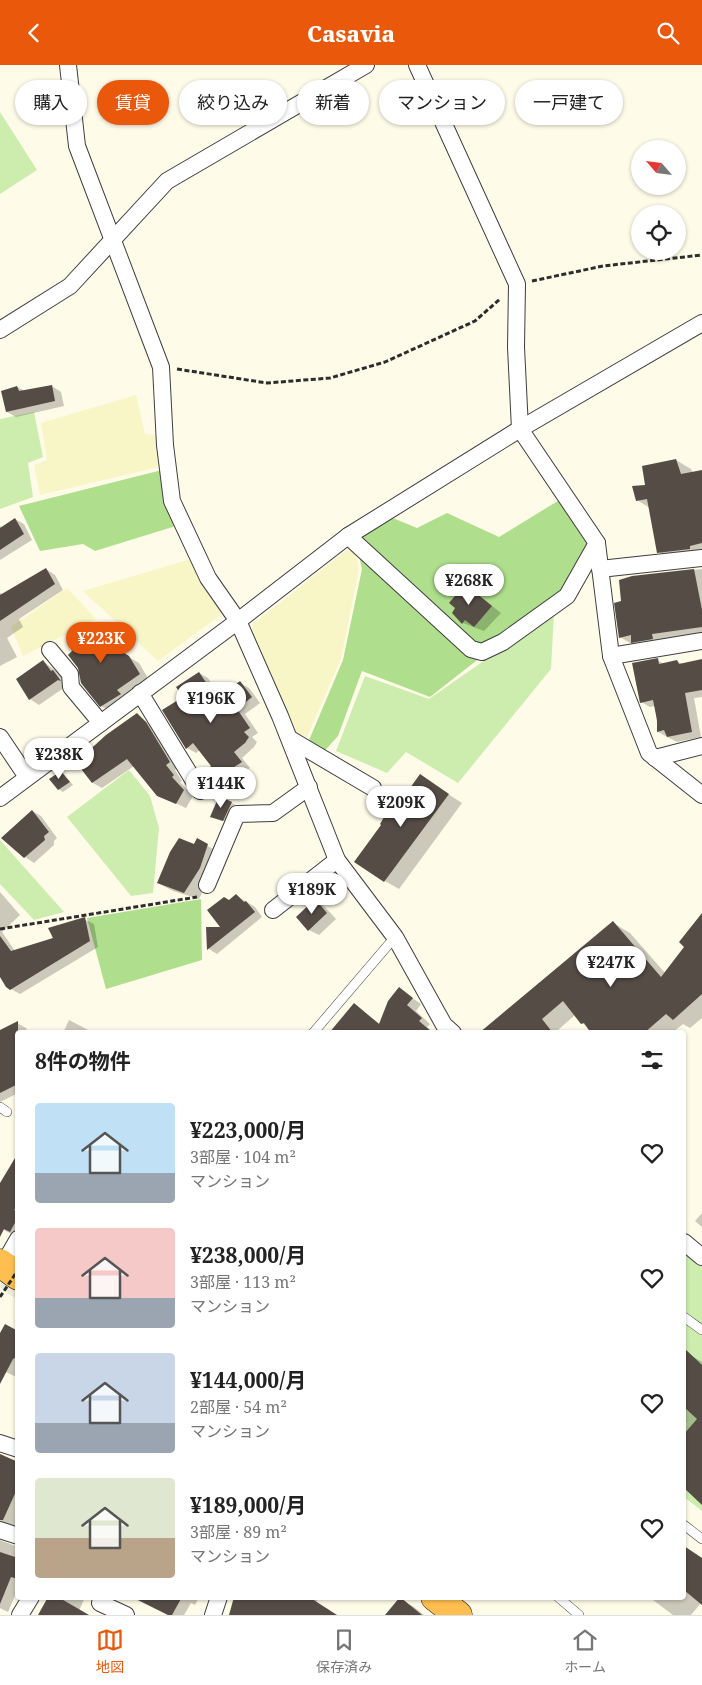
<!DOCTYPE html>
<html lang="ja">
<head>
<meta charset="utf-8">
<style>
	:root { --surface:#fff; --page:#f6f6f6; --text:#222; --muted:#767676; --line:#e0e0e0; --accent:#ea580c }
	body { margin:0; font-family:"Noto Serif","Noto Sans JP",serif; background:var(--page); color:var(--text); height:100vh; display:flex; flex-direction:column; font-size:19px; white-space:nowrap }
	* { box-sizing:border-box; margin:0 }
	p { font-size:16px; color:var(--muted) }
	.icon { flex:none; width:28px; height:28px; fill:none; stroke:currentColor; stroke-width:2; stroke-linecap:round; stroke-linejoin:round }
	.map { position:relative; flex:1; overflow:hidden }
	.sheet { position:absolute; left:15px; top:965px; width:671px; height:570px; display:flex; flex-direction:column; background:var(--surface); border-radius:5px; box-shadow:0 1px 4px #0004 }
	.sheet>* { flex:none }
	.banner { position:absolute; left:15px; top:15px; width:672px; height:45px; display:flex; gap:10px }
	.needle { width:32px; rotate:298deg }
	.fabs { position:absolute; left:631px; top:75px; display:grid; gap:10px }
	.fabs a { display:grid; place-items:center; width:55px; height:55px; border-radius:50%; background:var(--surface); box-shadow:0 1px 4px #0004; font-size:25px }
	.price { position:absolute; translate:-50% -42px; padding:0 11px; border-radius:18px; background:#fff; color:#222; font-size:16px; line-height:32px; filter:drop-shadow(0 1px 2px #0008) }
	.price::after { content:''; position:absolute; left:50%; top:30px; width:15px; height:11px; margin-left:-8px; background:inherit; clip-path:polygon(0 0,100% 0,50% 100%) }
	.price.on { background:var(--accent); color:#fff }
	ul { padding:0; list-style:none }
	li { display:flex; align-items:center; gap:15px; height:125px; padding:0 20px }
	li span { display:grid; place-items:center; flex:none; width:140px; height:100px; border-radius:5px; color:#555 }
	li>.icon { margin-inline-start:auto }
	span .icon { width:60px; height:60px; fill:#fffc; stroke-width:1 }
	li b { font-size:21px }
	h2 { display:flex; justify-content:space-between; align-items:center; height:60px; padding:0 20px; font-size:21px }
	.pill { padding:0 18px; border-radius:22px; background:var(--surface); box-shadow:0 1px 4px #0004; font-size:18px; line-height:45px }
	.pill.on { background:var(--accent); color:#fff }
	header { display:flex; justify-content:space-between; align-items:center; height:65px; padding:0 20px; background:var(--accent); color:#fff; font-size:22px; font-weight:800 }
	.tab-bar { display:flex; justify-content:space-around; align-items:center; height:70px; border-top:1px solid var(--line); background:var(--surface); font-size:14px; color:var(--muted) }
	.tab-bar a { display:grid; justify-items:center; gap:2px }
	.tab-bar .on { color:var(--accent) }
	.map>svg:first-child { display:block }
	.farmland { fill:#f8f5c6 }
	.green { fill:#cdedaf }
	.forest { fill:#afdf8d }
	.plaza { fill:#efead8 }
	.shadow { fill:#0003 }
	.building { fill:#554c46 }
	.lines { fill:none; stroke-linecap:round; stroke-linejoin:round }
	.service-casing { stroke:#3e3e3e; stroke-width:10 }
	.minor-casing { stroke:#3e3e3e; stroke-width:18 }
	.trunk-casing { stroke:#1c1c1c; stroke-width:29 }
	.path { stroke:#2d2d2d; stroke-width:3; stroke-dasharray:5 2.5; stroke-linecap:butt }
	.service { stroke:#fff; stroke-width:9 }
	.minor { stroke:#fff; stroke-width:16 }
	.trunk { stroke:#ffbe50; stroke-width:28 }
	.path-bridge { stroke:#2d2d2d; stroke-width:3; stroke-dasharray:5 2.5; stroke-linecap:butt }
</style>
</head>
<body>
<header><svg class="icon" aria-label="back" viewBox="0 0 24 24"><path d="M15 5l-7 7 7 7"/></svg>Casavia<svg class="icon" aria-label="search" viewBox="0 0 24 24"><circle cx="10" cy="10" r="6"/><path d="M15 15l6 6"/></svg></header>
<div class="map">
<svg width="702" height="1550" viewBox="0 0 702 1550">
	<rect width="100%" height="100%" fill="#fffbe9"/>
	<g class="farmland">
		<path d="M136,330L145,369L157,370L159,402L40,430L34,400L47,395L41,358Z"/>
		<path d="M347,485L356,487L359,504L341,594L307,672L297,669L252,568L253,559Z"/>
		<path d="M191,494L223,548L158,596L83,526Z"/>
		<path d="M67,523L96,554L23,591L11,562Z"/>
	</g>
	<g class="green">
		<path d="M0,47L37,105L0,129Z"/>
		<path d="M34,347L43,392L28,398L33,432L0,444V354Z"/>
		<path d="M554,547L551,604L458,718L406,687L387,708L336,686L365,611L429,634Z"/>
		<path d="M129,705L150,731L159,763L153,828L131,831L67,752Z"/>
		<path d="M0,775L64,847L34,855L0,819Z"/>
		<path d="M684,1183L702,1199V1446L684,1432Z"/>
	</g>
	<g class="forest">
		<path d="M162,405L179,460L95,486L83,479L40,486L19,441Z"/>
		<path d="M561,434L589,479L569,523L430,632L362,606L338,671L319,692L304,687L343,595L362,504L356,478L388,451L417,463L447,448L499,472Z"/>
		<path d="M201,834L202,895L106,924L87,853Z"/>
	</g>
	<path class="plaza" d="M2,1216L17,1224V1235L0,1222Z"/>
	<g class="shadow">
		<path d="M52,321L61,327L64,341L16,352L7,347L17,322L25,326Z"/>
		<path d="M676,395L691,404L693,408L702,407V493L674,496L659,487L650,443L637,435L646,421Z"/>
		<path d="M15,454L24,459L32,475L0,495V461L3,463Z"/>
		<path d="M46,504L55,510L63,525L19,554L23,562L7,573L17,592L0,601V528L3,529Z"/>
		<path d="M702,504V572L635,581L620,572L622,537L632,512Z"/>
		<path d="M466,520L501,548L484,566L463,558Z"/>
		<path d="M105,560L115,566L124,589L139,598L149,615L111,646L101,641L79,603Z"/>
		<path d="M657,595L664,599L677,596L682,599L702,595V632L694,633L701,672L677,677L658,667L655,641L650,642L641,637Z"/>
		<path d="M43,596L62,611L68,620L39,640L30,634L18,614Z"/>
		<path d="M199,608L208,613L220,632L240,618L249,623L260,638L245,649L258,668L252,672L257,677L254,682L242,693L250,703L239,709L244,715L229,725L220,720L213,701L200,685L196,688L187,683L184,632Z"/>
		<path d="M137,650L155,663L179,702L175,705L182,716L180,717L193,731L186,743L158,730L134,701L102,723L93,718Z"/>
		<path d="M61,707L73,720L63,727L58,724Z"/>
		<path d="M420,711L462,738L399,824L385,816L400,739Z"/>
		<path d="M220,733L236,740L228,758L216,753Z"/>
		<path d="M32,746L41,751L57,773L54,776V780L34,798L25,792Z"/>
		<path d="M197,775L222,789L199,834L173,826L158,818Z"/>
		<path d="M0,827L20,850L2,867L15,886L54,873L84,854L94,859L98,882L20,929L11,924L0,908Z"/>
		<path d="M237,831L255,842L262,852L217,889L209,884L208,863H223L229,837Z"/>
		<path d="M315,836L324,841L336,854L319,870L309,865Z"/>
		<path d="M702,851V953L690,963L683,959L672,968H592L575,950L558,965L561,968H493L613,858L630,868L665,908L686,882Z"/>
		<path d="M399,924L421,939L416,946L430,959L427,962L434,968H331L354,940L380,959Z"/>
		<path d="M69,955L94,968H63Z"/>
		<path d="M17,958L26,963L28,968H18V1028L0,1037V966Z"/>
		<path d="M18,1090V1170H13L0,1163V1121Z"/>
		<path d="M702,1148V1162L695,1156Z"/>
		<path d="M18,1267V1313L0,1304V1270Z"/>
		<path d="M689,1289L702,1297V1437L684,1422V1363L687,1359L684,1355V1295Z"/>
		<path d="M0,1390L18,1399V1462L8,1460L0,1467Z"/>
		<path d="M0,1475L18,1482V1524L8,1547L0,1543Z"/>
		<path d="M684,1482L702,1493V1539L701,1538L691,1550H673L649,1532H684Z"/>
		<path d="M49,1532H85L79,1546L87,1550H49Z"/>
		<path d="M131,1532H199L195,1540L191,1538L184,1550H168Z"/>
		<path d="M236,1532H320L316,1537L336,1550H231Z"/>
		<path d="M399,1534L414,1542L424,1550H386Z"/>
	</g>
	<g class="building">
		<path d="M52,320L55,336L6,347L1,326L17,321L19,326Z"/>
		<path d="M676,394L681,409L702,405V478L690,481V484L657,488L647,434L636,436L632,421L645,420L642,401Z"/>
		<path d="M15,453L24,469L0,485V463Z"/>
		<path d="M46,503L55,519L0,556V530Z"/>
		<path d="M694,504L702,545V562L652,569L653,574L631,578V570L619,573L614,538L621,536L619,515L632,511Z"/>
		<path d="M465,519L492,541L474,562L465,555L462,559L452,548L455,543L449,538Z"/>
		<path d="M106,559L115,582L129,591L140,609L117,625L121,629L100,642L81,618L78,603L68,590L72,586L67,574Z"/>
		<path d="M658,593L659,599L677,595L679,599L702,594V625L685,628L692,667L667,672L664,665L657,667V655L653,635L640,638L632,598Z"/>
		<path d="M43,595L51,606L53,605L61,616L58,615L29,635L16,614Z"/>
		<path d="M199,607L217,634L240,616L252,632L237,644L250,663L244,667L249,672L245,678L234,687L242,697L231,704L237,709L219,721L208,705L211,701L193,678L186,684L162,645L183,632L176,622Z"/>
		<path d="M137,648L146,657L170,697L166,700L174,710L172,712L184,725L176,739L157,731L127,694L92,718L78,700L84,690L106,670Z"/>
		<path d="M61,706L70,717L58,725L49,714Z"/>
		<path d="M420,709L449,729L384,817L354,797L381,760L380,759L394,735L400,737Z"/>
		<path d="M219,731L232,737L223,756L210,752Z"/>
		<path d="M32,745L49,767L44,771L45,775L24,793L1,773Z"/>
		<path d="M179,773L194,779L197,773L208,779L200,803L184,828L157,818L170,787Z"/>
		<path d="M236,829L244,837L246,836L255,847L207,885L206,862H220L207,845L224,832L229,835Z"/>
		<path d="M315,834L327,848L308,866L296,852Z"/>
		<path d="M702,848V929L673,955L666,949L644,968H591L584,958L581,959L563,936L542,954L553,968H479L613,856L661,912L684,882L679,877Z"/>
		<path d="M85,852L90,876L10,925L6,922L0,912V871L11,886L53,873L48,863Z"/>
		<path d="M399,922L413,933L407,940L422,953L419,956L433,968H329L354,938L379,959L388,936Z"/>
		<path d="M18,956V1019L0,1028V965Z"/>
		<path d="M18,1088V1139L14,1145L18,1147V1152L10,1167L4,1164L0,1172V1118Z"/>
		<path d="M5,1259L18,1266V1291L13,1294L0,1319V1268Z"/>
		<path d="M684,1283L702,1300V1440L684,1423V1369L697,1354L684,1342Z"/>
		<path d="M0,1389L18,1397V1422L3,1455H0Z"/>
		<path d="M684,1481L702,1493V1540L684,1525Z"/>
		<path d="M0,1487L18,1493V1514L11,1512L0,1539Z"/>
		<path d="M48,1532H58L89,1550H38Z"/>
		<path d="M132,1532H182L172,1550H168Z"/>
		<path d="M234,1532H309L337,1550H229Z"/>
		<path d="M400,1532L422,1550H385Z"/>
	</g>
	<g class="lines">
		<defs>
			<g id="service">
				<path d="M313,968L395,872"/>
				<path d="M0,1042L7,1047"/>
				<path d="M684,1252L702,1265"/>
				<path d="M684,1460L702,1474"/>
				<path d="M558,1532L579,1550"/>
			</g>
			<g id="minor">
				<path d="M68,0L77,81L161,302L165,380L172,436L208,513L238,556L280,651L337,795L395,872L444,960L453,968"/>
				<path d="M417,0L517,219L516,282L520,364L597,478L611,591L649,688L702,730"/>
				<path d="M0,265L70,221L167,116L366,0"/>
				<path d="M348,471L471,584L482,587L503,577L567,531L597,478"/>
				<path d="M600,504L702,493"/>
				<path d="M50,585L70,609L71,622L101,658"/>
				<path d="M611,591L702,576"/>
				<path d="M140,628L200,726"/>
				<path d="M0,672L27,712"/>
				<path d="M290,674L373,723"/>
				<path d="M655,693L702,681"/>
				<path d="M0,733L238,556L348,471L520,364L702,258"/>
				<path d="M207,820L237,749L273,748L309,722"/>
				<path d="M273,845L337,795"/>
				<path d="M684,1177L702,1192"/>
				<path d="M3,1200L18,1174"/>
				<path d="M0,1378L18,1384"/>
				<path d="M0,1465L18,1471"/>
				<path d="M103,1532L100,1538L126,1550"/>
				<path d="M20,1550L31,1532"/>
				<path d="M213,1550L219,1532"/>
			</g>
			<g id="trunk">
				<path d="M0,1198L18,1211"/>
				<path d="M435,1532L458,1550"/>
			</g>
		</defs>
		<use href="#service" class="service-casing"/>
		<use href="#minor" class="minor-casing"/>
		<use href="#trunk" class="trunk-casing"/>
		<g class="path">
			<path d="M532,216L603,201L702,190"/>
			<path d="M177,304L267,318L330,313L385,297L475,256L500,234"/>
			<path d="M0,864L197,832"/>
		</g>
		<use href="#service" class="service"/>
		<use href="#minor" class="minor"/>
		<use href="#trunk" class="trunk"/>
		<path class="path-bridge" d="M0,1232L18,1205"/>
	</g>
</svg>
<div class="fabs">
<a><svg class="needle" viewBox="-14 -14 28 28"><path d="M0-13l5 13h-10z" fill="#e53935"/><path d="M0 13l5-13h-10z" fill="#767676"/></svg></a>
<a><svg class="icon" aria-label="locate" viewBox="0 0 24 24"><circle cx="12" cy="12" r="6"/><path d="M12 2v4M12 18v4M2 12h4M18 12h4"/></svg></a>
</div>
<b class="price" style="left:469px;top:541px">¥268K</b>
<b class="price on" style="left:101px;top:599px">¥223K</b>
<b class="price" style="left:211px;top:659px">¥196K</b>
<b class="price" style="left:59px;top:715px">¥238K</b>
<b class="price" style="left:221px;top:744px">¥144K</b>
<b class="price" style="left:401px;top:763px">¥209K</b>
<b class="price" style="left:312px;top:850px">¥189K</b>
<b class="price" style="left:611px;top:923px">¥247K</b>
<div class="banner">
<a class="pill">購入</a>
<a class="pill on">賃貸</a>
<a class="pill">絞り込み</a>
<a class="pill">新着</a>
<a class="pill">マンション</a>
<a class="pill">一戸建て</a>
</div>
<section class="sheet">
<h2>8件の物件<svg class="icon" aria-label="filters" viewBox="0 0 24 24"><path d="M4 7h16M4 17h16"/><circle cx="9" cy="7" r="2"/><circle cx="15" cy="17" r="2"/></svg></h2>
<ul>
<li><span style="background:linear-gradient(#bfe0f5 70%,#9aa5b1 0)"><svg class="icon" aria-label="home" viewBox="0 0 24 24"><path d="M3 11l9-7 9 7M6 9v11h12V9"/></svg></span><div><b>¥223,000/月</b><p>3部屋 · 104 m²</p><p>マンション</p></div><svg class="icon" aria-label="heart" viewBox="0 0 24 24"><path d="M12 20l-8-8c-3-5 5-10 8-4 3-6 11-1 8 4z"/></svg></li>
<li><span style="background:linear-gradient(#f6c9c9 70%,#9aa5b1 0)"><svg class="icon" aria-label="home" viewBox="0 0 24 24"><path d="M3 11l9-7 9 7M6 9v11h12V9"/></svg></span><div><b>¥238,000/月</b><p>3部屋 · 113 m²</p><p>マンション</p></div><svg class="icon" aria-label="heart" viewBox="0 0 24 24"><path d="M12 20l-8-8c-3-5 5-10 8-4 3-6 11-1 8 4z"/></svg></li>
<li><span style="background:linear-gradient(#c9d6e8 70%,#9aa5b1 0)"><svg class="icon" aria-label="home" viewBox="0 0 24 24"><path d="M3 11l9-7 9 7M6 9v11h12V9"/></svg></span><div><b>¥144,000/月</b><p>2部屋 · 54 m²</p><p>マンション</p></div><svg class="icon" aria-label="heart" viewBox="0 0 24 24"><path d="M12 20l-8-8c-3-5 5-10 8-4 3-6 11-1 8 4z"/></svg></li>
<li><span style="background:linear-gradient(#dfe7d0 60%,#b9a48a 0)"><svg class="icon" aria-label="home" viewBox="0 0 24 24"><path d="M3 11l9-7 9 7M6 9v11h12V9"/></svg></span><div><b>¥189,000/月</b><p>3部屋 · 89 m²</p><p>マンション</p></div><svg class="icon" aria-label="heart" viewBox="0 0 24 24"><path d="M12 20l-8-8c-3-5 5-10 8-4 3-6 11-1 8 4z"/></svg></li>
</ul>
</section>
</div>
<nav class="tab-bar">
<a class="on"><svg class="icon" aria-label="map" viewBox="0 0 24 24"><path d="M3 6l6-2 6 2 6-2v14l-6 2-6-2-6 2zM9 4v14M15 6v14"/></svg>地図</a>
<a><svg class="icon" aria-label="saved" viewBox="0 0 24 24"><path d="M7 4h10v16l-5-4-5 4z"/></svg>保存済み</a>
<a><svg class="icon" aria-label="home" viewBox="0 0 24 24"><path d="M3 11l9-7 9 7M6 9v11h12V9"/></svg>ホーム</a>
</nav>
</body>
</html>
